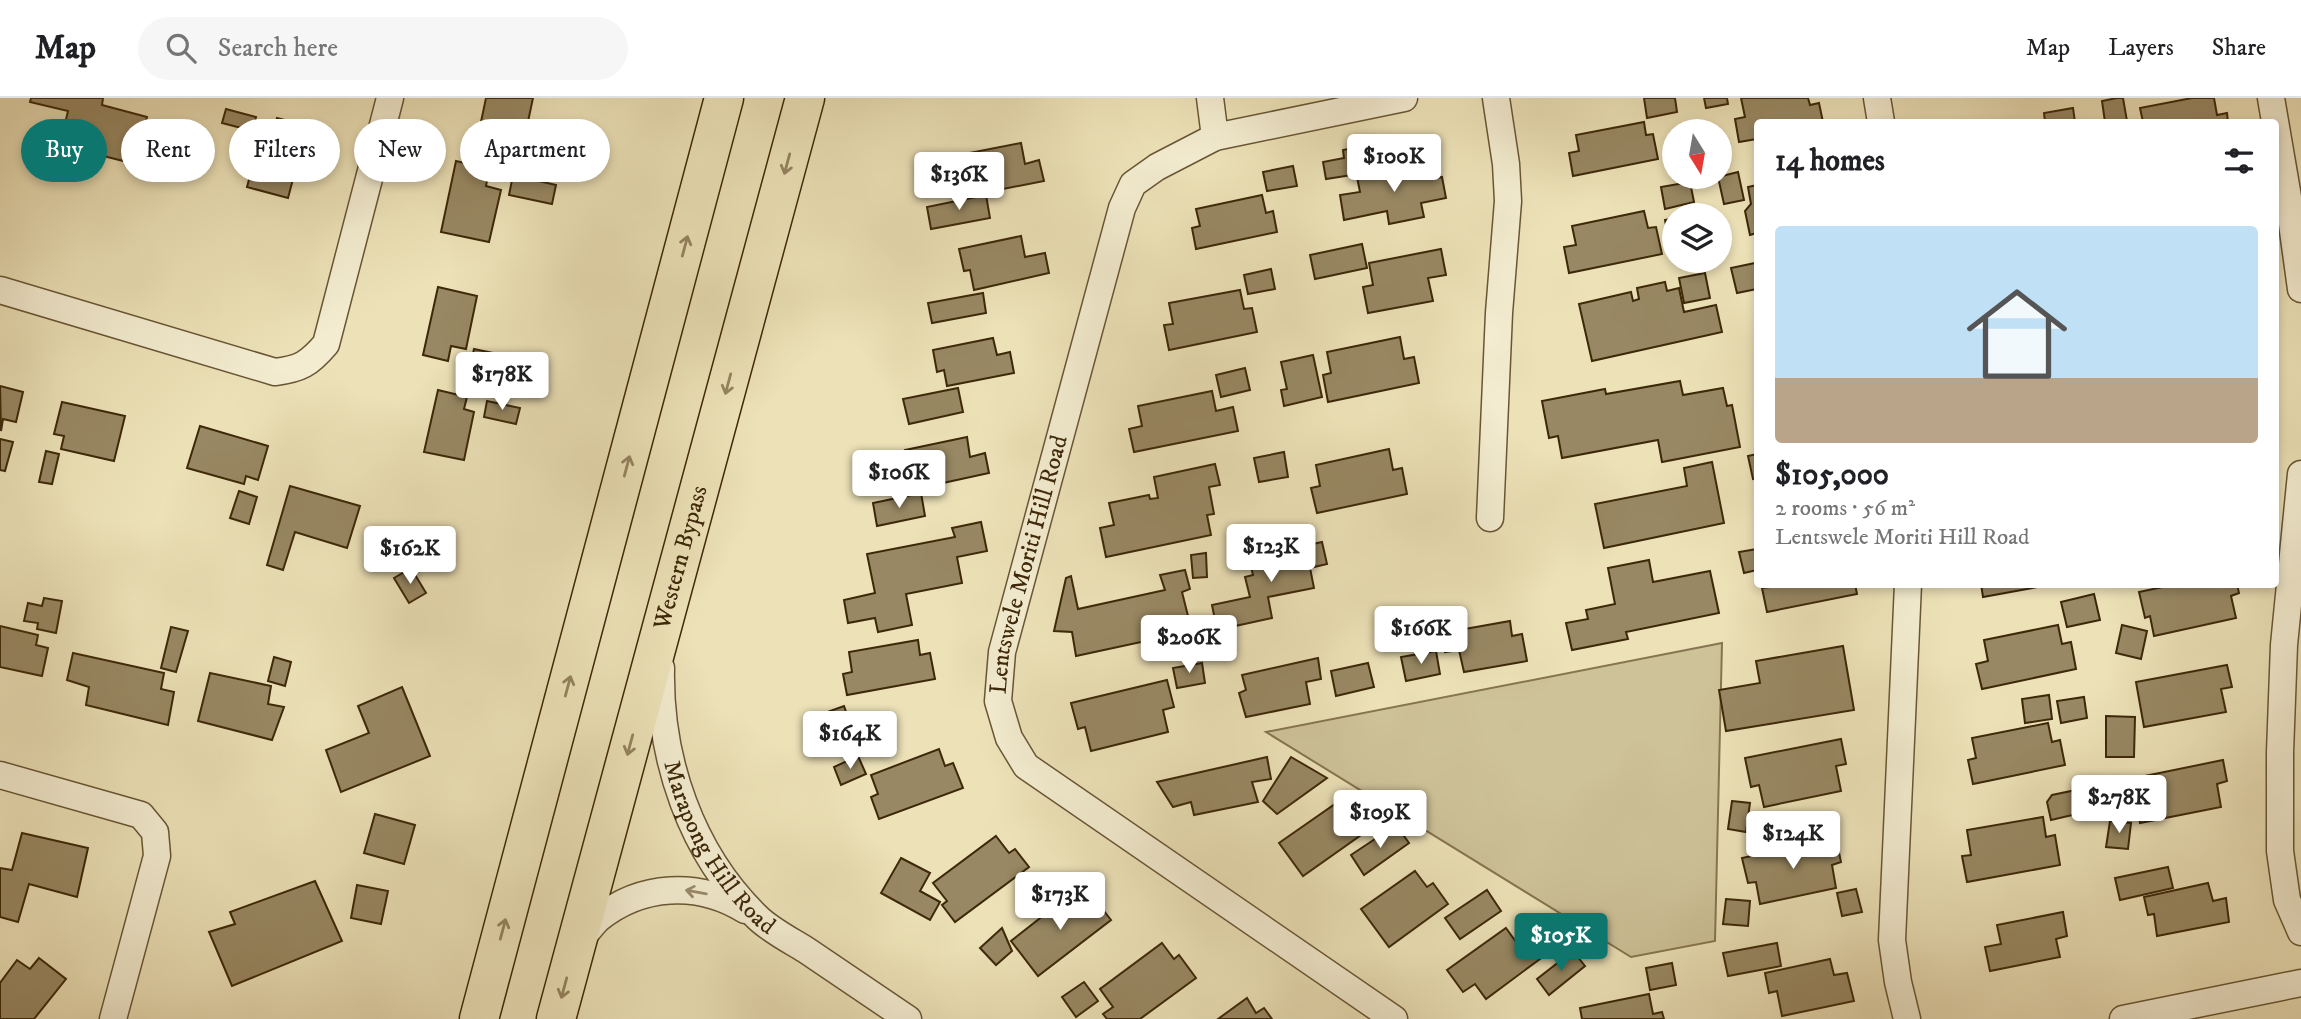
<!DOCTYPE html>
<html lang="en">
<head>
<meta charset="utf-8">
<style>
	:root { --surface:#fff; --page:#f6f6f6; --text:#202124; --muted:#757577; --line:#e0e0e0; --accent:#0f766e }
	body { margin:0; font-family:"IM FELL DW Pica",serif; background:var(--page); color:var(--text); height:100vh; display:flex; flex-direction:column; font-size:26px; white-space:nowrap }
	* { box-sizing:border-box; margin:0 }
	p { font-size:23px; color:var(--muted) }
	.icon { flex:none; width:38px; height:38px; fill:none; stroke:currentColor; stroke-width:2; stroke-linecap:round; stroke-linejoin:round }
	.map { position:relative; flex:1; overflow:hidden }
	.sheet { position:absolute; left:1754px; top:21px; width:525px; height:469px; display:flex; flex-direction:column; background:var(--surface); border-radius:7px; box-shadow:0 4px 10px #0003 }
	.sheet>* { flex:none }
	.hud { position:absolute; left:21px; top:21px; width:665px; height:63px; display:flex; gap:14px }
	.needle { width:46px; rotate:169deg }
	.buttons { position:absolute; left:1662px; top:21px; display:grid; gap:14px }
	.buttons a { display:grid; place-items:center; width:70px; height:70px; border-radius:50%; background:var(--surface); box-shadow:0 4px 10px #0003; font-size:35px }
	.price { position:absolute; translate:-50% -60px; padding:0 16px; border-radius:7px; background:#fff; color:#222; font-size:23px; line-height:46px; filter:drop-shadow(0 2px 4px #0008) }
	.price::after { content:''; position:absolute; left:50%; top:42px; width:21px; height:16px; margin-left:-10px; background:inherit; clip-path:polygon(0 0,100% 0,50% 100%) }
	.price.active { background:var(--accent); color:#fff }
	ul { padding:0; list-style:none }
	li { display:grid; align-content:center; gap:14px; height:371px; padding:0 21px }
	li span { display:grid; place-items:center; height:217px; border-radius:7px; color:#555 }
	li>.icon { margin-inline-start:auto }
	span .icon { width:126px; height:126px; fill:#fffc; stroke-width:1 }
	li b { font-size:30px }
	h2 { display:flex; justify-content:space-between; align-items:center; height:84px; padding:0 21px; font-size:30px }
	.pill { padding:0 24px; border-radius:32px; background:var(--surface); box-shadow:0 4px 10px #0003; font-size:24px; line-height:63px }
	.pill.active { background:var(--accent); color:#fff }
	header { display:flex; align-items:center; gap:42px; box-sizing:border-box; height:98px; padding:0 35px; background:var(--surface); border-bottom:2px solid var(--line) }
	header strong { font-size:33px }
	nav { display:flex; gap:38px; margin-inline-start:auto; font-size:24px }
	.search { width:490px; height:63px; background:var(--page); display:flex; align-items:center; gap:18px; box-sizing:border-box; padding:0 24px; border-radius:38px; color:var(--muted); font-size:26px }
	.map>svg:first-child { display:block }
	.green { fill:#cec299; stroke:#867551; stroke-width:2 }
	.building { fill:#988863; stroke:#3d2809; stroke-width:2 }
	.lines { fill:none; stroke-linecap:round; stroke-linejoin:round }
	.street-casing { stroke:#695634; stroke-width:29 }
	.highway-casing { stroke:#3d2809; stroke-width:41 }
	.street { stroke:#f3ecd0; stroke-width:26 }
	.highway { stroke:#ece1b7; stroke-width:38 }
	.oneway { stroke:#948460 }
	.oneway2 { stroke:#988a6c }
	.labels { text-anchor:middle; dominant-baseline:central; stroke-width:5; stroke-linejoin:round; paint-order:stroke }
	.street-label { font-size:24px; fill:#3d2809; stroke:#f3ecd0 }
</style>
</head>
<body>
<header>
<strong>Map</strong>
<div class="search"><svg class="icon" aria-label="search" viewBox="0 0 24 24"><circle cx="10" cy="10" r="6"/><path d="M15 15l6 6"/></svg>Search here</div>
<nav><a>Map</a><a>Layers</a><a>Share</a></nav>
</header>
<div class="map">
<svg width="2301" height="921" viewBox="0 0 2301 921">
	<rect width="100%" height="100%" fill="#ece1b7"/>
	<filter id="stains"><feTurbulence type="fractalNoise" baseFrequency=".00286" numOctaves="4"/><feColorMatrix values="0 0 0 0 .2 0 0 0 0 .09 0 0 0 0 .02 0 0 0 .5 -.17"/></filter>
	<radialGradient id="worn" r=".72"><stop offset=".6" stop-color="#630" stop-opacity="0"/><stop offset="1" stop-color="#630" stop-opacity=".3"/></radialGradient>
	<path class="green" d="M1722,545L1715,843L1631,859L1266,634Z"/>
	<g class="building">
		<path d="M31,0H103L102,7L147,19L135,66L60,47L68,13L30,4Z"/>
		<path d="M486,0H533L526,33L511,30L508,43L478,38Z"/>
		<path d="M1644,0H1675L1677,14L1647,20Z"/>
		<path d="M1704,0H1727L1728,6L1706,10Z"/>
		<path d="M1741,0H1808L1810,7L1819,5L1823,24H1757V41L1739,44L1735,21L1745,19Z"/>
		<path d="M2117,0H2123L2127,23L2105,24L2102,3Z"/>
		<path d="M2192,0H2214L2217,17L2227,15L2228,24H2143L2140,10Z"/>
		<path d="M2073,10L2075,24H2045L2044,15Z"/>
		<path d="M226,11L256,19L253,33L222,25Z"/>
		<path d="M277,20L307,28L288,100L247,89L263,30L274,32Z"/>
		<path d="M1644,24L1646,37L1653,36L1658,61L1573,78L1569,55L1579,53L1576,37Z"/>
		<path d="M529,30L558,36L554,57L525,51Z"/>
		<path d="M1021,45L1025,66L1039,62L1044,83L957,100L949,59Z"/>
		<path d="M1359,49L1362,68L1350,70L1352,77L1326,81L1323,64L1344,60L1343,52Z"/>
		<path d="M456,63L489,71L486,88L501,92L489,144L441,134Z"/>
		<path d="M1428,65L1431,81L1442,79L1446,100L1421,105L1424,119L1389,126L1387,113L1344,122L1340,97L1360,94L1357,79Z"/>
		<path d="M1293,68L1297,88L1267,93L1263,74Z"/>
		<path d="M1738,74L1744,102L1724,106L1718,79Z"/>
		<path d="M513,77L556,87L552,106L509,97Z"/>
		<path d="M1690,84L1694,104L1665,111L1661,89Z"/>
		<path d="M1757,87V135L1750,137L1745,113L1751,106L1748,89Z"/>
		<path d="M986,97L990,120L931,131L927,109Z"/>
		<path d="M1262,97L1266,115L1273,113L1277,134L1196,151L1192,130L1200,128L1196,111Z"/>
		<path d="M1644,113L1648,130L1656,129L1662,156L1569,175L1564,149L1576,147L1572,128Z"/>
		<path d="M1675,120V143L1669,144L1665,122Z"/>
		<path d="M1021,138L1025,159L1045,155L1049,175L974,192L970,172L964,173L959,151Z"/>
		<path d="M1362,146L1367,170L1315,181L1310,157Z"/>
		<path d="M1441,151L1446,177L1428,180L1433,203L1368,215L1363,189L1373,187L1369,165Z"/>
		<path d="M1755,165L1757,191L1737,195L1731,170Z"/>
		<path d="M1271,171L1275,191L1248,196L1244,177Z"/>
		<path d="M1705,175L1710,200L1684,205L1679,180Z"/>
		<path d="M1665,184L1667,193L1679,190L1684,214L1716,207L1722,234L1592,263L1579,206L1631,194L1633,203L1639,201L1637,190Z"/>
		<path d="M438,189L477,198L466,251L451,248L448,263L423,257Z"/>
		<path d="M1240,192L1244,211L1252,210L1257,234L1169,252L1164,227L1173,226L1169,205Z"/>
		<path d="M983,195L986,215L932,225L928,205Z"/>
		<path d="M1400,239L1404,261L1414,259L1419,285L1328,304L1323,277L1331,275L1327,254Z"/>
		<path d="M993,240L997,257L1010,254L1014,275L947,288L944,272L937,274L933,252Z"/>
		<path d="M474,251L498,256L494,275L470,269Z"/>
		<path d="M1313,257L1322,299L1284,308L1281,292L1287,291L1281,264Z"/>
		<path d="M1245,270L1250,292L1221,299L1216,277Z"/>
		<path d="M1680,283L1683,297L1723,290L1727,308L1732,307L1740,349L1662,364L1658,342L1562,360L1558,338L1549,340L1542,303L1605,291L1606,296Z"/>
		<path d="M0,288L23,294L16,324L3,321L1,333Z"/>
		<path d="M958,290L963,314L909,326L903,301Z"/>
		<path d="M438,292L467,299L464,311L474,314L464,362L424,354Z"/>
		<path d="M1212,293L1216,313L1233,309L1238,333L1134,354L1129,331L1142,328L1138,308Z"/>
		<path d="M487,303L520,310L516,326L484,319Z"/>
		<path d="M62,304L125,318L114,363L61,351L64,338L54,336Z"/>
		<path d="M200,328L268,348L258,382L246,378L244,386L187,370Z"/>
		<path d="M967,339L970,359L985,355L989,375L920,390L916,370L909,371L905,352Z"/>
		<path d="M0,341L13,344L5,373L0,372Z"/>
		<path d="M1389,351L1393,372L1402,370L1407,396L1317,415L1311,390L1320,388L1316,367Z"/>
		<path d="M46,353L59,356L52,386L39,384Z"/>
		<path d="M1284,354L1288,379L1259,384L1254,360Z"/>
		<path d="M1757,356V380L1753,381L1748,358Z"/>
		<path d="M1712,364L1724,425L1604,450L1595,406L1687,388L1684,370Z"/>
		<path d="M1215,366L1220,387L1209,389L1214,416L1207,417L1211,437L1106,459L1100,430L1114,427L1109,405L1149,397L1150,401L1158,400L1154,379Z"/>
		<path d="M290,388L360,408L347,450L295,434L283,472L267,467Z"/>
		<path d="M239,393L257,399L249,426L230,420Z"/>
		<path d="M921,395L925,418L877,428L873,405Z"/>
		<path d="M981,424L987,453L957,459L962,485L906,496L912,527L878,534L875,520L848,525L844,502L875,495L867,456L955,439L952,430Z"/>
		<path d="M1322,444L1327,466L1310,470L1314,490L1268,499L1272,520L1217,532L1212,507L1250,499L1245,479L1253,477L1249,460Z"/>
		<path d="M1757,451V472L1744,475L1739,454Z"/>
		<path d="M1206,455L1207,479L1193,480L1191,457Z"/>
		<path d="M1649,462L1653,484L1710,473L1719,515L1626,534L1628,541L1572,552L1566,525L1588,521L1586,512L1615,506L1608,470Z"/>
		<path d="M411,470L426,495L409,505L394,480Z"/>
		<path d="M1185,472L1190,491L1182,494L1189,522L1166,526L1169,538L1076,558L1072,534L1054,533L1066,480L1071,478L1078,511L1165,492L1160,477Z"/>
		<path d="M1770,486H1855L1857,496L1767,514L1762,490L1771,489Z"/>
		<path d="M1981,486H2054L1983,499Z"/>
		<path d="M2177,486H2237L2239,495L2231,498L2236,520L2154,538L2150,518L2145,520L2139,494Z"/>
		<path d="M2094,496L2100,522L2067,529L2061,504Z"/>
		<path d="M44,500L62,503L56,535L37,531L38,525L24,523L28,505L42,508Z"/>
		<path d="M1510,523L1512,538L1522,536L1527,563L1464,574L1459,552L1445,554L1442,535Z"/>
		<path d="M2058,527L2062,546L2071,544L2076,571L1982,591L1976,566L1988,563L1984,542Z"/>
		<path d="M2122,527L2147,533L2141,561L2116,555Z"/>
		<path d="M0,528L38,537L36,547L48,550L42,578L0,569Z"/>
		<path d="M171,529L188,533L176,574L161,570Z"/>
		<path d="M918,542L920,557L930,555L935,581L847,597L843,576L852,574L849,554Z"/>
		<path d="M1843,548L1854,612L1726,633L1719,592L1760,585L1756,563Z"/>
		<path d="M1436,553L1440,576L1406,583L1401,559Z"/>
		<path d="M73,555L164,575L161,591L174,594L168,627L86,607L89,589L67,582Z"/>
		<path d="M274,559L291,564L285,588L268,583Z"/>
		<path d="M1318,560L1321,581L1306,584L1310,606L1246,619L1239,595L1246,592L1242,577Z"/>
		<path d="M1202,565L1205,585L1177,590L1173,570Z"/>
		<path d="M1368,565L1374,589L1336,598L1331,573Z"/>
		<path d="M2227,567L2232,589L2221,591L2226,614L2144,629L2136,584Z"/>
		<path d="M210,575L271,588L268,606L284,609L272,642L198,623Z"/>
		<path d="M1167,582L1174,609L1163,612L1168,634L1091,653L1085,629L1078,631L1071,605Z"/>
		<path d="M402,589L430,658L341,694L326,652L369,635L358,608Z"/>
		<path d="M2049,597L2052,621L2025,625L2022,601Z"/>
		<path d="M2084,599L2087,620L2061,625L2057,603Z"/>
		<path d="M844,608L855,640L828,650L816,618Z"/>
		<path d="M2106,618L2135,619L2134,659H2106Z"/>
		<path d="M2048,625L2052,644L2060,642L2065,667L1973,686L1968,662L1976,660L1972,640Z"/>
		<path d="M1841,641L1846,666L1836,668L1841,693L1764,709L1759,687L1751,689L1745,660Z"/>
		<path d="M939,651L945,668L953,665L963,690L879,721L871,699L878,696L871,677Z"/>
		<path d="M858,658L866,676L841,687L834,669Z"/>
		<path d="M1267,659L1271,681L1252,684L1258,704L1194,717L1191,704L1173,709L1157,684Z"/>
		<path d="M1291,659L1327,680L1277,716L1263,703Z"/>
		<path d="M2223,662L2227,683L2217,686L2221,709L2140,725L2136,703L2129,704L2125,682Z"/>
		<path d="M2076,692L2081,715L2051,722L2047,704L2052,697Z"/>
		<path d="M1348,697L1371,730L1303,778L1279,745Z"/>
		<path d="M1732,703L1750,705L1746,734L1728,731Z"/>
		<path d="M375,716L415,727L404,766L364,755Z"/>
		<path d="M2043,719L2046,739L2055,737L2060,767L1967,784L1962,758L1971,757L1967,732Z"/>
		<path d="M2110,723L2131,725L2128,751L2106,749Z"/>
		<path d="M1396,727L1409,745L1364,777L1351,757Z"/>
		<path d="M22,735L88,750L77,799L29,786L18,824L0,819V770L12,772Z"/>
		<path d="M996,738L1009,755L1015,751L1029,769L955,824L942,807L947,803L933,785Z"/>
		<path d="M1836,740L1841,764L1832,767L1836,790L1760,806L1756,784L1748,785L1742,760Z"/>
		<path d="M901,760L930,775L920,793L940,804L930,822L881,795Z"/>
		<path d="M2168,769L2173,790L2120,802L2115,780Z"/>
		<path d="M1415,773L1427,789L1433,785L1448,806L1389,849L1361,811Z"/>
		<path d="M315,783L342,843L232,888L209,834L235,826L230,814Z"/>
		<path d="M2208,785L2213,803L2226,800L2229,824L2157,838L2154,816L2148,817L2144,799Z"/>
		<path d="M357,787L388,793L381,826L351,820Z"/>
		<path d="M1856,791L1862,814L1842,818L1837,795Z"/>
		<path d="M1076,792L1090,809L1097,804L1111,822L1038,878L1011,843Z"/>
		<path d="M1487,792L1501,813L1460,841L1445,820Z"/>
		<path d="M1726,801L1750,803L1748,828L1723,826Z"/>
		<path d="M2063,814L2067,838L2056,841L2060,859L1990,873L1985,849L2001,846L1997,827Z"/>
		<path d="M1002,830L1012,853L996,867L980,850Z"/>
		<path d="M1506,830L1519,848L1527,842L1540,861L1486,901L1475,886L1463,894L1447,872Z"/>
		<path d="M1162,845L1174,861L1179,857L1196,880L1140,921H1107L1103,916L1113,909L1100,891Z"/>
		<path d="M1777,845L1781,868L1728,878L1723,855Z"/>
		<path d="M1573,853L1585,868L1549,897L1537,881Z"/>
		<path d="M39,860L66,881L34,921H0V885L17,862L30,871Z"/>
		<path d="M1830,861L1834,877L1847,875L1854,903L1782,918L1777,893L1769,895L1765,875Z"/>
		<path d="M1672,865L1676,887L1650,892L1646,870Z"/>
		<path d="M1084,884L1098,903L1076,919L1062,899Z"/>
		<path d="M1649,896L1653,916L1662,914L1664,921H1582L1580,910Z"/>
		<path d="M1247,900L1256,915L1264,910L1272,921H1218Z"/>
	</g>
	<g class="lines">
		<defs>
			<g id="street">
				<path d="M1210,0L1215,39"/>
				<path d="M1877,0L1881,24"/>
				<path d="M2271,0L2290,111L2301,191"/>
				<path d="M0,192L275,274C300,271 309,266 326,246L390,0"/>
				<path d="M2301,376L2284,547L2280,654V753L2287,802L2301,834"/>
				<path d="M1490,420L1499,215L1508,103L1506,66L1496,0"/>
				<path id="s1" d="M661,570C659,661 691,755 757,819C770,832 790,842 806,852C840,875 874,898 908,921"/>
				<path d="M0,677L141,717L155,734L157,758L113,921"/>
				<path d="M580,842C586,835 592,827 598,821C641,786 698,783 745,812"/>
				<path id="s2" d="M1394,921L1026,668L1009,640L998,603L1002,554L1122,110L1133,86L1157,69L1215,39L1404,0"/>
				<path d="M1907,921L1898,884L1892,842L1908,486"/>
				<path d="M2123,921L2301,885"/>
			</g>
			<g id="highway">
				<path d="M479,921L724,0"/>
				<path id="s3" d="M556,921L805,0"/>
			</g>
		</defs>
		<use href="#street" class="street-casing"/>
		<use href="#highway" class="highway-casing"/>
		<use href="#street" class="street"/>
		<use href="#highway" class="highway"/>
	</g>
	<defs><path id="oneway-shaft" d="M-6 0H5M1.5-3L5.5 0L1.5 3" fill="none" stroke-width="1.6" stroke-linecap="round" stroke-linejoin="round" transform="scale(1.75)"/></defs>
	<g class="oneway">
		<use href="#oneway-shaft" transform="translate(787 66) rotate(105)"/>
		<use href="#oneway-shaft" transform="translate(685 148) rotate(-75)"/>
		<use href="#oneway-shaft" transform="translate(728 286) rotate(105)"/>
		<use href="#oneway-shaft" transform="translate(627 368) rotate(-75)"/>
		<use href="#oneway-shaft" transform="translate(568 588) rotate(-75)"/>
		<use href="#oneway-shaft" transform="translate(630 647) rotate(105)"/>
		<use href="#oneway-shaft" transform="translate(503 831) rotate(-75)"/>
		<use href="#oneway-shaft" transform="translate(564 890) rotate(105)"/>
	</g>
	<use class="oneway2" href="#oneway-shaft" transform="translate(696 794) rotate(-170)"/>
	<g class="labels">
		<g class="street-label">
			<text stroke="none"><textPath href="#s3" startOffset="478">Western Bypass</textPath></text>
			<text stroke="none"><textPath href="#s2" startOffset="658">Lentswele Moriti Hill Road</textPath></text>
			<text stroke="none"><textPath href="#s1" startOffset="194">Marapong Hill Road</textPath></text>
		</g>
	</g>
	<rect width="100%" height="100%" filter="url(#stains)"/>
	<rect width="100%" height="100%" fill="url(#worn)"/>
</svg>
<div class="buttons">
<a><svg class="needle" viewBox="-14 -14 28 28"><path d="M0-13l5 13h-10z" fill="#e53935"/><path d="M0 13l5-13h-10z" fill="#757577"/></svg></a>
<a><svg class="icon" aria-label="layers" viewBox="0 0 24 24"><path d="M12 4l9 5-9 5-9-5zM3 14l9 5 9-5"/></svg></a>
</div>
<b class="price" style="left:1394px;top:96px">$100K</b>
<b class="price" style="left:959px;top:114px">$136K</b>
<b class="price" style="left:502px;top:314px">$178K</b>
<b class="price" style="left:899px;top:412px">$106K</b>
<b class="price" style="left:1271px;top:486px">$123K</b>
<b class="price" style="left:410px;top:488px">$162K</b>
<b class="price" style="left:1421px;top:568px">$166K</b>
<b class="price" style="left:1189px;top:577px">$206K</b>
<b class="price" style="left:850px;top:673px">$164K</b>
<b class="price" style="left:2119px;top:737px">$278K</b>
<b class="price" style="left:1380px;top:752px">$109K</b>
<b class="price" style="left:1793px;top:773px">$124K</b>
<b class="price" style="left:1060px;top:834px">$173K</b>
<b class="price active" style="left:1561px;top:875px">$105K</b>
<div class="hud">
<a class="pill active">Buy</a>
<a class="pill">Rent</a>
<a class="pill">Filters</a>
<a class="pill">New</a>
<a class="pill">Apartment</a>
</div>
<section class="sheet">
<h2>14 homes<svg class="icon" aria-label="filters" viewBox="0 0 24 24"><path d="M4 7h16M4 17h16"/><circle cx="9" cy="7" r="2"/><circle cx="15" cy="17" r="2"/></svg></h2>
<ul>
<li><span style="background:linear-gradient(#bfe0f5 70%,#b9a48a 0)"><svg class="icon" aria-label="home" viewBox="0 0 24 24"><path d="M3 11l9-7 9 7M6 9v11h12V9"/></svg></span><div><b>$105,000</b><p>2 rooms · 56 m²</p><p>Lentswele Moriti Hill Road</p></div></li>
</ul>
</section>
</div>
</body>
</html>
